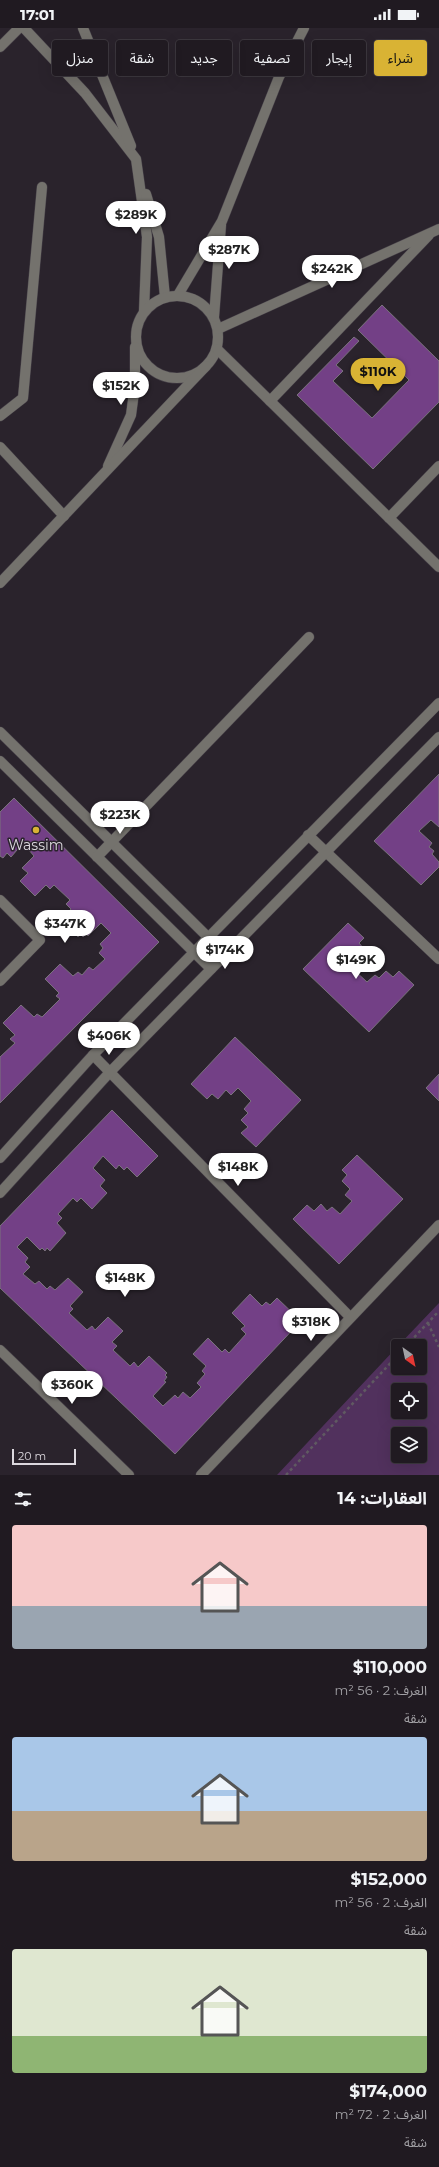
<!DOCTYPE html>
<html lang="ar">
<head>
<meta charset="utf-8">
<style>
	:root { --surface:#201a21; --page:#2d272e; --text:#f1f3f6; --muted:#a2a1a5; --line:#3d383f; --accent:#d9b334 }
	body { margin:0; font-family:Montserrat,"Noto Sans Arabic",sans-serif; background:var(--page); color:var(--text); direction:rtl; height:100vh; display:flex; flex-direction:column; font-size:15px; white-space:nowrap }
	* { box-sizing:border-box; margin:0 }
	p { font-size:13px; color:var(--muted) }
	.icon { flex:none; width:22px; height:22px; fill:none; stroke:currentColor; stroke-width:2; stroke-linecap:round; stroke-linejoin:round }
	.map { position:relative; height:1447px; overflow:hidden; direction:ltr }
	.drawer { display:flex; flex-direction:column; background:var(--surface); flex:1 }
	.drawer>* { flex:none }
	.banner { position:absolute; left:12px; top:12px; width:415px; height:36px; direction:rtl; display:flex; gap:8px }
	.needle { width:26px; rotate:147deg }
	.tools { position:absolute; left:391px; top:1311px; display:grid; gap:8px }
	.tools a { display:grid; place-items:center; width:36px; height:36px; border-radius:4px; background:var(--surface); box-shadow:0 4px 16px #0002,0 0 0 1px var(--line); font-size:20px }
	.scale { position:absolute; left:12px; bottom:10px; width:64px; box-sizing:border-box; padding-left:4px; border:2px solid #dcd8de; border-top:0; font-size:11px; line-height:14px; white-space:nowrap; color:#dcd8de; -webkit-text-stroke:3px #2a232c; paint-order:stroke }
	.price { position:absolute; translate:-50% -34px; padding:0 9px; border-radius:14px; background:#fff; color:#222; font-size:13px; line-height:26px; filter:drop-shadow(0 1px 2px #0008) }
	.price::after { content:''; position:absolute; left:50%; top:24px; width:12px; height:9px; margin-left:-6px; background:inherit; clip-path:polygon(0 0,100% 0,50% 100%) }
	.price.on { background:var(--accent); color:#111 }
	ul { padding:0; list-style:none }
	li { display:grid; align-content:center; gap:8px; height:212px; padding:0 12px }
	li span { display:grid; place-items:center; height:124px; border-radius:4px; color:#555 }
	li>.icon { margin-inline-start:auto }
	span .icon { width:72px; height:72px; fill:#fffc; stroke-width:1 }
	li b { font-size:17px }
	h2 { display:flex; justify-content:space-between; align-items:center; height:48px; padding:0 12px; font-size:17px }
	.tag { padding:0 14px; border-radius:4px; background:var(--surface); box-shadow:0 4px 16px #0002,0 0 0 1px var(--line); font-size:14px; line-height:36px }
	.tag.on { background:var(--accent); color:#111 }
	.status { display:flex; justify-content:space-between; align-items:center; height:28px; padding:0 20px; background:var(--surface); direction:ltr }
	.status svg { height:11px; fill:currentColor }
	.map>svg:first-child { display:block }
	.green { fill:#51315d; fill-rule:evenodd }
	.building { fill:#734086; stroke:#7a727d }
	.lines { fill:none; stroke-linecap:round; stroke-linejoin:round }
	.minor-casing { stroke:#464048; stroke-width:11 }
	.path { stroke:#605a62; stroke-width:2.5; stroke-dasharray:3 3; stroke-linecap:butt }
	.minor { stroke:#74726d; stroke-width:10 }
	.poi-dot { fill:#d9b334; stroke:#2a232c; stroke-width:1.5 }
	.labels { text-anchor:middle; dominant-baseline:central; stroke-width:3; stroke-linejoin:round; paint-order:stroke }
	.poi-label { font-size:14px; fill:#dcd8de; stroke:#2a232c }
</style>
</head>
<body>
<div class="status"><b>17:01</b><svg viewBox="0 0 49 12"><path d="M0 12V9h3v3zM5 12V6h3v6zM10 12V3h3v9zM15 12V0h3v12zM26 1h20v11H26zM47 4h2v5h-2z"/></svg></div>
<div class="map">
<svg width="439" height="1447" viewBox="0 0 439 1447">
	<rect width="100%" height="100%" fill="#2a232c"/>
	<path class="green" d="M439,1275V1447H277L398,1318V1340H420V1318H398ZM398,1362H420V1384H398ZM398,1406H420V1428H398Z"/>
	<g class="building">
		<path d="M382,277L439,333V374L373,441L297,367L354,309L359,313L336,337L343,343L333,353L372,390L409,352L358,302Z"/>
		<path d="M439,746V799L431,792L419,803L432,815L429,819L434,823L432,826L439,834V839L421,857L374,813Z"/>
		<path d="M14,770L159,914L0,1075V1029L15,1015L10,1011L15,1007L3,995L21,977L34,989L37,986L42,989L60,971L56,968L59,965L45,951L60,936L73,948L78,944L82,947L89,939L93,942L105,931L99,925L103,920L100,916L111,905L101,895L88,908L86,906L83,909L81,906L78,909L61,892L71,881L66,876L70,872L54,857L50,861L46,857L35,868L20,853L28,845L22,840L34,828L23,815L11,829L7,825L3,830L0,828V784Z"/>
		<path d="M348,895L364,910L359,915L364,921L356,929L361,935L354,942L367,954L375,947L379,950L386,943L393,949L399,943L414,957L369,1004L303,941Z"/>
		<path d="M235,1009L301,1072L256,1119L241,1105L248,1099L241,1092L248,1085L244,1081L251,1073L238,1060L231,1067L226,1062L218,1071L212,1066L207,1071L191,1056Z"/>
		<path d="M439,1046V1073L426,1060Z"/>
		<path d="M112,1082L158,1128L137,1149L127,1139L124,1142L119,1137L116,1141L103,1128L93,1140L105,1152L100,1158L107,1165L92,1181L81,1170L77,1174L73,1170L58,1186L62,1190L57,1195L66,1205L50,1223L47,1220L45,1223L42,1220L40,1222L27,1209L17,1219L28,1230L25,1234L30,1239L23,1246L35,1256L39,1253L47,1261L50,1258L55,1262L68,1250L83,1264L70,1278L73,1281L69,1285L87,1302L92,1298L95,1302L108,1289L123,1303L112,1314L117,1318L113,1322L130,1338L134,1334L138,1339L149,1328L167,1345L165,1347L167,1349L164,1353L166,1354L153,1368L163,1378L175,1367L178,1370L183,1364L190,1370L201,1359L197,1355L205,1346L202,1343L206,1338L193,1326L208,1310L222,1324L225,1321L229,1325L246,1306L241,1301L245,1298L232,1285L250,1266L262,1278L266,1274L270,1277L277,1270L301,1293L175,1426L0,1260V1198Z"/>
		<path d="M357,1127L403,1171L339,1236L293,1191L307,1177L314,1183L321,1176L327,1183L332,1179L340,1186L352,1173L345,1167L350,1161L342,1153L347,1147L342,1142Z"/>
	</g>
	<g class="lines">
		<defs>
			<g id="minor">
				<path d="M24,0L85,65L136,131L147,209L144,283"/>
				<path d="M83,0L131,118"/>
				<path d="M0,19L19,0"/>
				<path d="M146,166L159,209L165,269"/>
				<path d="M178,267L222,193L279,49L304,0"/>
				<circle cx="177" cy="309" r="41"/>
				<path d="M214,289L221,197"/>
				<path d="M218,301L439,201"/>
				<path d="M217,321L439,539"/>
				<path d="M270,373L429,207"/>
				<path d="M0,388L23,370L42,159"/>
				<path d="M0,419L64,488"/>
				<path d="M108,438L131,387L135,357V319"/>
				<path d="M389,490L439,438"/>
				<path d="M0,555L206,338"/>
				<path d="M0,704L225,926"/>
				<path d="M0,733L211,941"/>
				<path d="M308,807L439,931"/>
				<path d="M97,829L309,609"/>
				<path d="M0,872L40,912L0,953"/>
				<path d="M93,1027L350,1289"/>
				<path d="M0,1130L93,1027L439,675"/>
				<path d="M0,1165L110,1044L439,709"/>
				<path d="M0,1322L129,1447"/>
				<path d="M201,1447L439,1197"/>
			</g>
		</defs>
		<use href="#minor" class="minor-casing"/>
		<g class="path">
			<path d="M428,1295L439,1319"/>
			<path d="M406,1318L439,1283"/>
			<path d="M286,1447L398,1327"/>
		</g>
		<use href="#minor" class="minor"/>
	</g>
	<circle class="poi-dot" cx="36" cy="802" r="4"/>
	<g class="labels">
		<g class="poi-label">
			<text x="36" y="817">Wassim</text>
		</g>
	</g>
</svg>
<div class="tools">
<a><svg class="needle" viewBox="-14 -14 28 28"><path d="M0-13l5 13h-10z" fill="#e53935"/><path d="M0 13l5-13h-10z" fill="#a2a1a5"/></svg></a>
<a><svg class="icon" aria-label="locate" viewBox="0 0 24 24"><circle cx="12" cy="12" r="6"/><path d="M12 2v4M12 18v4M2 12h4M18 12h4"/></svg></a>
<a><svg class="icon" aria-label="layers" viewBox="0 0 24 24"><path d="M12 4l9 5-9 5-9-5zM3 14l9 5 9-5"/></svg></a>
</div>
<div class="scale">20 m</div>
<b class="price" style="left:136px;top:207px">$289K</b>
<b class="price" style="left:229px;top:242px">$287K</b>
<b class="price" style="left:332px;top:261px">$242K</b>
<b class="price on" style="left:378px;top:364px">$110K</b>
<b class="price" style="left:121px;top:378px">$152K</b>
<b class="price" style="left:120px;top:807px">$223K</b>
<b class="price" style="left:65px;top:916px">$347K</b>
<b class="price" style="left:225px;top:942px">$174K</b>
<b class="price" style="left:356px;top:952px">$149K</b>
<b class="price" style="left:109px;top:1028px">$406K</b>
<b class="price" style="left:238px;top:1159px">$148K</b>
<b class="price" style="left:125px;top:1270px">$148K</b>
<b class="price" style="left:311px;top:1314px">$318K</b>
<b class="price" style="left:72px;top:1377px">$360K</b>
<div class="banner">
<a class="tag on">شراء</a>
<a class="tag">إيجار</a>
<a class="tag">تصفية</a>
<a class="tag">جديد</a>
<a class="tag">شقة</a>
<a class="tag">منزل</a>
</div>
</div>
<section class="drawer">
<h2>العقارات: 14<svg class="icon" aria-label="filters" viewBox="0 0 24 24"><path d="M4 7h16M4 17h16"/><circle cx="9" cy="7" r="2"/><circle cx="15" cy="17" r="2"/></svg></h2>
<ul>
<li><span style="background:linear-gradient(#f6c9c9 65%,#9aa5b1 0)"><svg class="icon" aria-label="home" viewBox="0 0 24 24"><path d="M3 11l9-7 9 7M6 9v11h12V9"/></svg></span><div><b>$110,000</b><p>الغرف: 2 · 56 m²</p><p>شقة</p></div></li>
<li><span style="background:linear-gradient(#a9c7e8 60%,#b9a48a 0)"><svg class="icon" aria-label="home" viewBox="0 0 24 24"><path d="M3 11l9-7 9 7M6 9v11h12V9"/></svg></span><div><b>$152,000</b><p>الغرف: 2 · 56 m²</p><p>شقة</p></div></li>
<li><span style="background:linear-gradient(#dfe7d0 70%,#8fb573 0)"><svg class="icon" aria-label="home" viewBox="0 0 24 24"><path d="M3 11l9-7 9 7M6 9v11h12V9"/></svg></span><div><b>$174,000</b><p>الغرف: 2 · 72 m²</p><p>شقة</p></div></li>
</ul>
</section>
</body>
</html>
